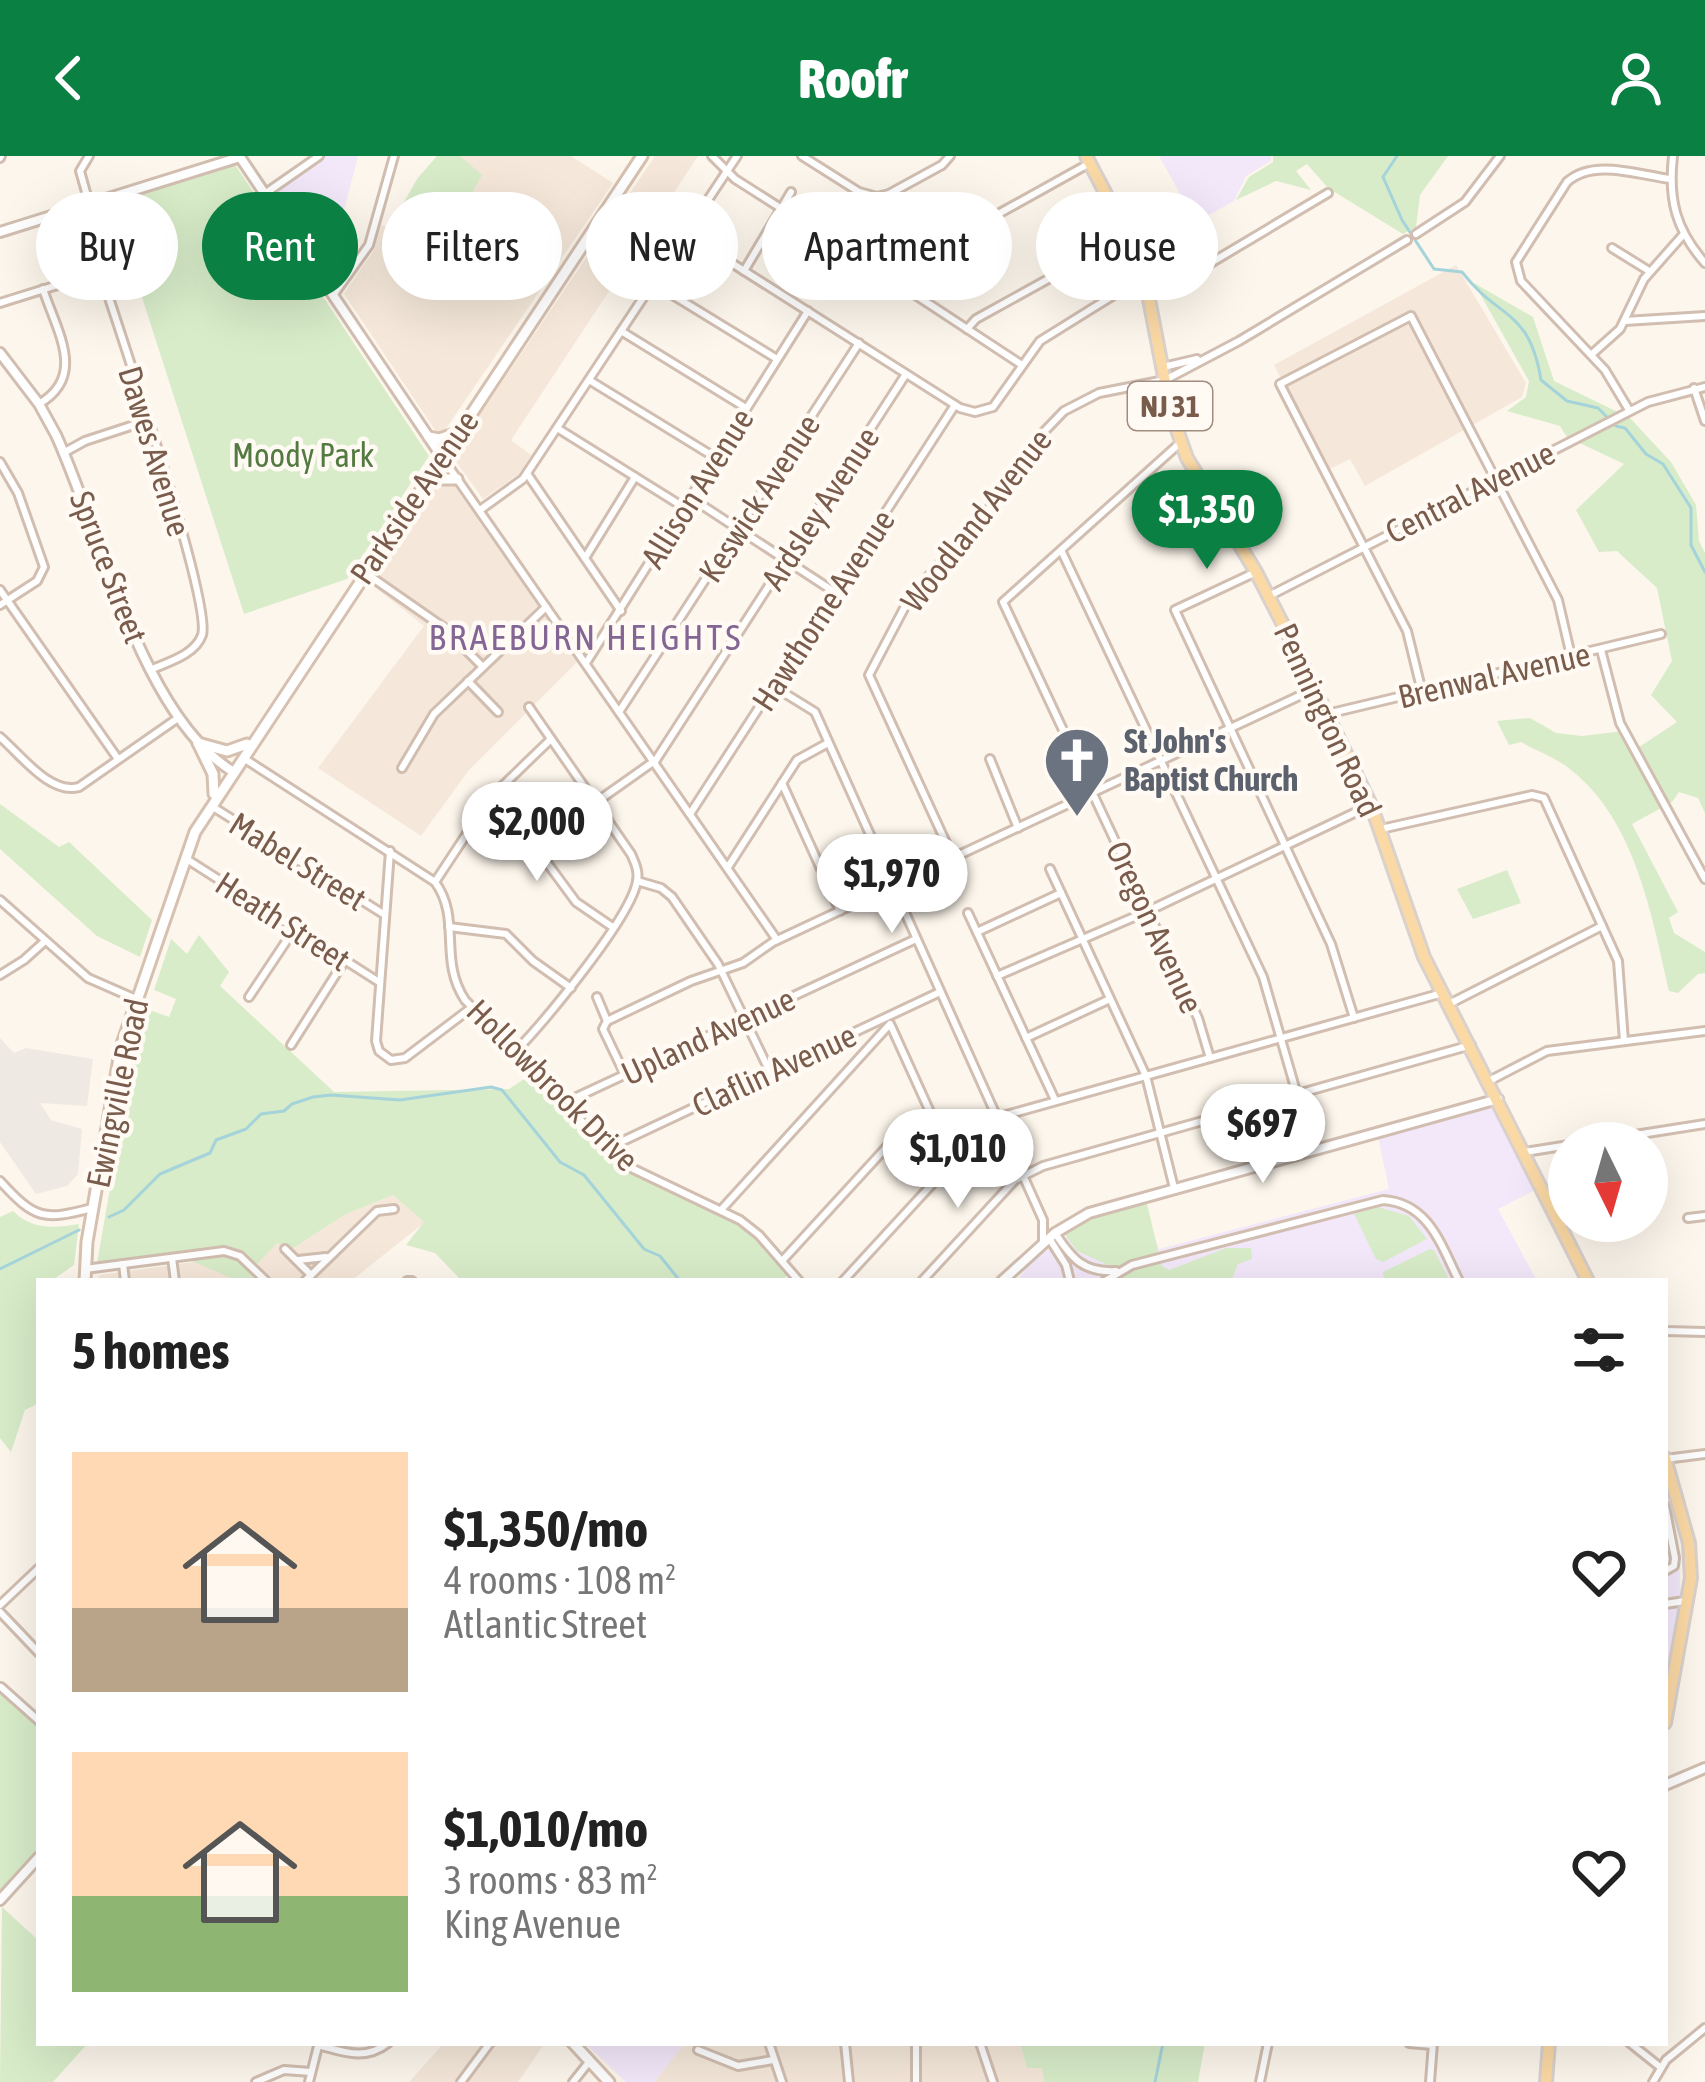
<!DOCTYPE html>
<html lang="en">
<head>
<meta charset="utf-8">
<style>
	:root { --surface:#fff; --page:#f2f2f2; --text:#222; --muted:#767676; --accent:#0b8043 }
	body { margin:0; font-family:"Asap Condensed",sans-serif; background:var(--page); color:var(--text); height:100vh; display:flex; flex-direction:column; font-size:45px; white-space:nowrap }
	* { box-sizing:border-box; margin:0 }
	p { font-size:39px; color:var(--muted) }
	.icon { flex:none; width:66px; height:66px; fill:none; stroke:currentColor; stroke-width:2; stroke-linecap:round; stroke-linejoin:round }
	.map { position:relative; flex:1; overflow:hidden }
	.side { position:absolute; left:36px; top:1122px; width:1632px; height:768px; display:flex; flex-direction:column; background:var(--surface); border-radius:0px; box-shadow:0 12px 48px #0002 }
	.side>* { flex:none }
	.banner { position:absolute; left:36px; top:36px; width:1635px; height:108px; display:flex; gap:24px }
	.needle { width:78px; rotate:175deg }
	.tools { position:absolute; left:1548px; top:966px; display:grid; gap:24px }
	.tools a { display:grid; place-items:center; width:120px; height:120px; border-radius:50%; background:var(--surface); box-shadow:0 12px 48px #0002; font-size:60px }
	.price { position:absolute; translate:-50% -102px; padding:0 27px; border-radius:42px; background:#fff; color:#222; font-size:39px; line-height:78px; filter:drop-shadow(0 3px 6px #0008) }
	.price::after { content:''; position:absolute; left:50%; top:72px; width:36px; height:27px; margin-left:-18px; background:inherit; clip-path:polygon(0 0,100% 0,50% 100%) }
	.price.on { background:var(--accent); color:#fff }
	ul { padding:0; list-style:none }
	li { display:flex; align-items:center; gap:36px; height:300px; padding:0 36px }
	li span { display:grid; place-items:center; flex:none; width:336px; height:240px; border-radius:0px; color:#555 }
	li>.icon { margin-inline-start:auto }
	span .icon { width:144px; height:144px; fill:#fffc; stroke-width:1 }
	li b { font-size:51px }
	h2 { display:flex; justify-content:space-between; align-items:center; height:144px; padding:0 36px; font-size:51px }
	.pill { padding:0 42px; border-radius:54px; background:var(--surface); box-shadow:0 12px 48px #0002; font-size:42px; line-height:108px }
	.pill.on { background:var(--accent); color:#fff }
	header { display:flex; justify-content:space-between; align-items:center; height:156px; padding:0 36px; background:var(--accent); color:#fff; font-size:54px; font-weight:800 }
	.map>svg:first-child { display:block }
	.residential { fill:#f5e8da }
	.industrial { fill:#efe9e4 }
	.education { fill:#f3e8fa }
	.green { fill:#d8ecc9 }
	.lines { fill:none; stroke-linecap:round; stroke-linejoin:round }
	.stream { stroke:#a5d3da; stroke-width:3 }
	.minor-casing { stroke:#d1beb0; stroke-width:12 }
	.tertiary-casing { stroke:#d1beb0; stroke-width:14 }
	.secondary-casing { stroke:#d6c0b0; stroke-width:15 }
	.primary-casing { stroke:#dad1cd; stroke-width:16 }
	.minor { stroke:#fff; stroke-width:6 }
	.tertiary { stroke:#fff; stroke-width:8 }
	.secondary { stroke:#fff; stroke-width:9 }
	.primary { stroke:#fbd9a5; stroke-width:10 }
	.labels { text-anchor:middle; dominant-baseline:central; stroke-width:9; stroke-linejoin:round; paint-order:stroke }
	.shield { fill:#fffaf3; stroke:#a28b7f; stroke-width:3 }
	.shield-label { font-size:30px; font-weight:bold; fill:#7a5c4d }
	.street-label { font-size:33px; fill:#7a5c4d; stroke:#fffaf3 }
	.park-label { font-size:33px; fill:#537a41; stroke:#fffaf3 }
	.worship-label { font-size:33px; font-weight:bold; fill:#5b616d; stroke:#fffaf3; text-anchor:start }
	.neighbourhood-label { font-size:36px; letter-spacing:3px; fill:#846695; stroke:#fffaf3 }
</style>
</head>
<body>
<header><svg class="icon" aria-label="back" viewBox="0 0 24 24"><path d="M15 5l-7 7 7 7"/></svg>Roofr<svg class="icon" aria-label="person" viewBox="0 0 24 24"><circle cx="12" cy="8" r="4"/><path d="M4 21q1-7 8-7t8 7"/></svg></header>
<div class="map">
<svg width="1705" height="1926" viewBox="0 0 1705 1926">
	<rect width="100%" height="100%" fill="#fdf6ec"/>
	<g class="residential">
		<path d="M438,0H571L613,27L445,274L437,277L344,138L374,94L381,69L387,71L398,58Z"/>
		<path d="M655,0H698L511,284L531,299L519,318L483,343L452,300Z"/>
		<path d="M1456,109L1526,227L1522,241L1365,330L1350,303L1328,314L1274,209Z"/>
		<path d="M453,328L577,506L469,614L421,680L318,612L424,470L371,428L433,330Z"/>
		<path d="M393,1039L425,1066L351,1125H95L100,1119L265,1096L278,1087L292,1093L346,1058Z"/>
		<path d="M444,1887H545L518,1926H409Z"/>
		<path d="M685,1887H1020L1027,1912L1042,1911L1044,1926H654Z"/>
	</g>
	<path class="industrial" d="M0,882L14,897L26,892L93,903L87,950L40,947L51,964L82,973L78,1018L67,1030L36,1038L0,986Z"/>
	<g class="education">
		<path d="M324,0H358L344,54L342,84L318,100L276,36Z"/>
		<path d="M1159,0H1271V5L1246,20L1234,45L1196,66Z"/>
		<path d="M1496,949L1539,1032L1498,1053L1537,1125H1017L1032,1105L1077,1073L1140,1051L1159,1093L1389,1033L1378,981Z"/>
		<path d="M1665,1344L1679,1398L1681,1447L1665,1530Z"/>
		<path d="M585,1887H685L654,1926H626Z"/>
	</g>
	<g class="green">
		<path d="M437,0H460L482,19L455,67L454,83L434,105L408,90L380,89L417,23Z"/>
		<path d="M1273,0H1448L1420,39L1416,71L1403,78L1328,32L1307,8L1296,15L1311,34L1276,25L1236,44L1249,21L1273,6Z"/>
		<path d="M230,1L429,300L347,423L244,458L110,42Z"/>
		<path d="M1474,127L1533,161L1554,225L1630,262L1671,306L1696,349L1699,385L1705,397V657L1698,642L1679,636L1672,646L1632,668L1678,756L1669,762L1674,777L1705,796V817L1698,818L1678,837L1669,835C1652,760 1635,664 1571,614C1557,602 1537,595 1521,586L1509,589L1497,565L1530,562L1556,577L1582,580L1624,575L1633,595L1677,566L1651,539L1672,505L1657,432L1617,395L1599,396L1576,354L1624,308L1567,281L1560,270L1507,255L1526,241L1529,225Z"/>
		<path d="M0,648L59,691L69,686L152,764L140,801L97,780L0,693Z"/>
		<path d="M1507,714L1521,747L1473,763L1457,733Z"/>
		<path d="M199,779L229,816L220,830L334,936L509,933L535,916L624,1009L732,1058L771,1091L791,1115L782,1125H462L435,1097L406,1089L424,1066L393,1039L346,1058L292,1093L277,1087L253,1112L266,1125H238L180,1100L97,1107L135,888L147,853L169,861L176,843L154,834L171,783L187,798Z"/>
		<path d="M1145,1040L1162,1110L1169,1114L1226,1092H1251L1252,1103L1238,1108L1231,1125H1108L1119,1114L1077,1095L1059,1071Z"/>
		<path d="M1378,1051L1409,1060L1427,1083L1383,1106L1376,1103L1354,1058Z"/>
		<path d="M13,1055C32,1074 54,1072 79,1068L74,1109L51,1125H39V1247L25,1254L11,1296L0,1282V1061Z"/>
		<path d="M1430,1093L1434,1094L1450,1125H1384L1383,1116Z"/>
		<path d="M0,1532L39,1565V1701L0,1744Z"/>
		<path d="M2,1751L39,1785V1887H88L53,1926H0Z"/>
		<path d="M1020,1887H1205L1198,1926H1044L1042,1912H1027Z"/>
	</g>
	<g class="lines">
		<g class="stream">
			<path d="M1397,0L1383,21L1402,64L1434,113L1462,116C1500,165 1529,152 1541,224L1567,245L1598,252L1616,270L1625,272L1646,298L1663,308L1691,352V389L1705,416"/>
			<path d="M109,1061L124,1054L160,1018L210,997L216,984L246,973L261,958L284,955L292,948L313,941L331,939L400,944L491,931L502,934L560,1006L584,1019L644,1093L660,1100L680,1125"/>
			<path d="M0,1113L79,1074"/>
			<path d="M1155,1926L1163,1887"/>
		</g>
		<defs>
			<g id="minor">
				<path d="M712,0L735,23L793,60"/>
				<path d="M802,0L859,36L877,41L889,38L942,9L950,0"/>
				<path d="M1673,0C1668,44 1676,74 1705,107"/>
				<path d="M0,2L1,0"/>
				<path d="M266,37L319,0"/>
				<path d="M89,47L80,15L89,0"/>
				<path d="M79,51C98,111 213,443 202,479C195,499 168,506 150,514"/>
				<path d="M812,71L1022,209"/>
				<path d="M686,78L960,252L975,256L993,251L1040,185L1146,119"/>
				<path d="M1416,78L1465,46L1500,0"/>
				<path d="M1612,92L1649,115"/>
				<path d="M744,115L791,36"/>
				<path d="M891,121L899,113L1090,7"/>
				<path d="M653,127L777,203"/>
				<path d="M1150,136L1209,108L1328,37"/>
				<path d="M334,138L369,89L394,0"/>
				<path d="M0,147L99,116"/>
				<path d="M1625,165L1705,160"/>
				<path d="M967,173L976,163L1126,80"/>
				<path d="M621,175L746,252"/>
				<path d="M1592,198L1620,173L1644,123L1683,79"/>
				<path d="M1163,211L1197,203"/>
				<path d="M589,224L716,302"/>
				<path d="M1694,232L1705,265"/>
				<path d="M39,248C87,220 57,176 43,133"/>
				<path d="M1629,254L1605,214L1521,125L1516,106L1567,26C1593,2 1639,19 1670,23"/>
				<path d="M557,272L685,352"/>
				<path d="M1180,287L1003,446L1198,862L1210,902"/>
				<path d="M65,296L85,285L146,265"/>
				<path d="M442,301L777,784"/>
				<path d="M0,306L18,337L44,411L37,425L0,449"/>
				<path d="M528,319L621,455"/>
				<path d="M691,342L833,435"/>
				<path d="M480,354L523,323L737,0"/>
				<path d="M1061,394L1263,821L1313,994"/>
				<path d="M585,402L635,321"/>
				<path d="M1256,416L1175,454L1331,788L1354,862"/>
				<path d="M367,418L443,471L483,511"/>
				<path d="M0,434L118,603"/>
				<path d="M1269,440L1648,246L1705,231"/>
				<path d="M1601,494L1620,567L1705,723"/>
				<path d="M586,507L808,155"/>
				<path d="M468,525L498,556"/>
				<path d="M773,530L815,556L1043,1064V1087"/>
				<path d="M1422,536L1407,475L1280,228L1411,160L1558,444L1571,500"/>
				<path d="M619,556L859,187"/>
				<path d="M1327,558L1661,478"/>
				<path d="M0,581C21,599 50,639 79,631L178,562"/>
				<path d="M245,603L435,726C462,763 438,803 465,844L623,1008L740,1064L759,1079L799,1125"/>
				<path d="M990,603L1018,672"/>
				<path d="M654,607L906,218"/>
				<path d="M402,612L434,558L546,451"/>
				<path d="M782,627L840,755"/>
				<path d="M595,647L653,606"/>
				<path d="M213,651L385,759"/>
				<path d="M483,652L531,685L576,746L611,770"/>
				<path d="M690,658L955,249"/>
				<path d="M1381,673L1532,639L1544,642L1618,805L1624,885"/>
				<path d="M390,695L376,885L379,895L391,904L405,902L471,852"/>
				<path d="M185,702L379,826"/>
				<path d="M953,702L869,519L910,441L1011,328L1038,282L1064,255L1099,237L1165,224L1239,185L1407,84"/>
				<path d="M728,711L797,604L828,587"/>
				<path d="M1050,713L1146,920L1174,1032"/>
				<path d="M637,725L661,732L672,741L718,808L770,916"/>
				<path d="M435,726L491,641L551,583"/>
				<path d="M0,744L88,822L136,843"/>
				<path d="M968,757L1055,944"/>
				<path d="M449,771L506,778L533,805L571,832"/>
				<path d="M977,776L1061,737"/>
				<path d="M0,819L24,804L45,785"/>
				<path d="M997,820L1148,755L1371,649"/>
				<path d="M249,841L295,772"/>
				<path d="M597,841L607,865L603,873L625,919"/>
				<path d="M1449,848L1602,770"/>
				<path d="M607,865L691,825L743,807L773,786L1314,533"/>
				<path d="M891,870L935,967"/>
				<path d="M1026,882L1110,843"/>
				<path d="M291,889L345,804"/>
				<path d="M515,896C543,867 631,762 637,725C639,715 635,707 631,698L529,551"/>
				<path d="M1489,925L1547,895L1705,875"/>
				<path d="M566,946L916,783"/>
				<path d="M1584,987L1705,968"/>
				<path d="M608,992L940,836"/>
				<path d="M1525,996L1569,989"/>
				<path d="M0,1025C35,1063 43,1065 92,1052"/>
				<path d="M721,1054L890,868"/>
				<path d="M1688,1062L1705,1060"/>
				<path d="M1055,1077C1072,1103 1084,1117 1116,1115"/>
				<path d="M1049,1082L1066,1109L1070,1125"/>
				<path d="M285,1093L311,1119"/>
				<path d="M172,1102L175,1125"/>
				<path d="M298,1104L326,1101"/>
				<path d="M782,1105L904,972L989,963"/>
				<path d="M123,1108L125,1125"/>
				<path d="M85,1113L224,1095L240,1100L266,1125"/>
				<path d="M305,1125L377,1055L394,1053"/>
				<path d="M407,1125H412"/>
				<path d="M843,1125L992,963L1439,838"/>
				<path d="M922,1125L1015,1024L1043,1010L1471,889"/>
				<path d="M1105,1125L1132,1109L1383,1044C1429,1047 1441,1089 1459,1125"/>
				<path d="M1665,1175L1705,1176"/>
				<path d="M1665,1303L1705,1298"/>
				<path d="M1665,1350L1675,1402L1674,1410L1665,1415"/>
				<path d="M1665,1448L1685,1445"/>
				<path d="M0,1449L39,1412"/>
				<path d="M0,1456L39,1497"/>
				<path d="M1,1531L39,1565"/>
				<path d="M769,1887L782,1926"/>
				<path d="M845,1887L849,1926"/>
				<path d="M980,1887L993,1926"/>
				<path d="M1409,1887L1432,1889"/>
				<path d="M1630,1887L1660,1911"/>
				<path d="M318,1889C344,1896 365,1905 388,1887"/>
				<path d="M698,1894L738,1910L773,1904"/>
				<path d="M256,1926L284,1914L311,1916"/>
				<path d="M309,1926L318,1890"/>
				<path d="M461,1926L490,1887"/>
				<path d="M573,1926L589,1906"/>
				<path d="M916,1926V1887"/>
				<path d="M1260,1926L1268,1887"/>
				<path d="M1430,1926L1433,1887"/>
				<path d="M1653,1926L1666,1904L1705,1872"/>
			</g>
			<g id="tertiary">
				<path d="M240,1L442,301"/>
				<path d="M0,76L240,1"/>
				<path d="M0,197L39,248L56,279C101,377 141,558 232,615"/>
				<path d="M1002,1125L1055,1077L1089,1057L1498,943"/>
				<path d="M1665,1629L1705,1612"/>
				<path d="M0,1744L39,1701"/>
			</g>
			<g id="secondary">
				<path d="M429,281L439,283L454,278"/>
				<path d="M423,329L438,323H457"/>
				<path d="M198,587L213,618L214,638"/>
				<path d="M198,587L227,595L247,588"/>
				<path d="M85,1125L87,1086L121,891L195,676L642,0"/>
				<path d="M573,1887L609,1926"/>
			</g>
			<g id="primary">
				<path d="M1086,0L1142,107L1171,257L1187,302L1256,416L1295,492L1371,649L1424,801L1588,1125"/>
				<path d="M1665,1302L1689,1387L1691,1422L1665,1567"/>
				<path d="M1546,1926L1549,1887"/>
			</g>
		</defs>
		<use href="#minor" class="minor-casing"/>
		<use href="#tertiary" class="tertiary-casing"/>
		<use href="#secondary" class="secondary-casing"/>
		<use href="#primary" class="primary-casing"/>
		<use href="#minor" class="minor"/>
		<use href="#tertiary" class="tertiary"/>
		<use href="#secondary" class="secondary"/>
		<use href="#primary" class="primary"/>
	</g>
	<defs>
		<symbol id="church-pin" viewBox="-11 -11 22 30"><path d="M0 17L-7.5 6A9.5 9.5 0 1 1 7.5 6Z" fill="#6b7280" stroke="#fffaf3"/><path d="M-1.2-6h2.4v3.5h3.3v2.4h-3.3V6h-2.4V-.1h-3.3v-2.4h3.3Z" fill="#fff"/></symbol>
	</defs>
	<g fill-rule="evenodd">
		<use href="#church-pin" x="1039" y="566" width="76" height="104"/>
	</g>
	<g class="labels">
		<rect class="shield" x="1128" y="226" width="84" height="48" rx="9"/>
		<g class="shield-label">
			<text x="1170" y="250">NJ 31</text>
		</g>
		<g class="street-label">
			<text transform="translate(155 295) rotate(73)">Dawes Avenue</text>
			<text transform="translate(697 332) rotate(-58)">Allison Avenue</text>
			<text transform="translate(1470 336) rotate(-27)">Central Avenue</text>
			<text transform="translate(414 341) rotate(-56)">Parkside Avenue</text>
			<text transform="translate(759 342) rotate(-57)">Keswick Avenue</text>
			<text transform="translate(820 352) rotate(-57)">Ardsley Avenue</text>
			<text transform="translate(976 364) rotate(-52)">Woodland Avenue</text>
			<text transform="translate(109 411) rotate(69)">Spruce Street</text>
			<text transform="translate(823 454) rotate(-57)">Hawthorne Avenue</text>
			<text transform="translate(1494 519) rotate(-13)">Brenwal Avenue</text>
			<text transform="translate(1328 564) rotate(65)">Pennington Road</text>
			<text transform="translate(298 705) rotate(32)">Mabel Street</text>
			<text transform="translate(283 765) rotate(33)">Heath Street</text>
			<text transform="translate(1155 771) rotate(65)">Oregon Avenue</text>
			<text transform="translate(708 880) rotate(-25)">Upland Avenue</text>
			<text transform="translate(774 914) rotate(-25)">Claflin Avenue</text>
			<text transform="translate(553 929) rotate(45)">Hollowbrook Drive</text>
			<text transform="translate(117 937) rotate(-78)">Ewingville Road</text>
		</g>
		<g class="park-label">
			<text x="303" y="299">Moody Park</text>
		</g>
		<g class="worship-label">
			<text x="1124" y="585">St John's<tspan x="1124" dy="38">Baptist Church</tspan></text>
		</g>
		<g class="neighbourhood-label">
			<text x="586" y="481">BRAEBURN HEIGHTS</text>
		</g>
	</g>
</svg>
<div class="tools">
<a><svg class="needle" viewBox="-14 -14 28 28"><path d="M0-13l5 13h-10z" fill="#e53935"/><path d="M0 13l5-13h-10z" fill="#767676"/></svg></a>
</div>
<b class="price on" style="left:1207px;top:416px">$1,350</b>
<b class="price" style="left:537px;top:728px">$2,000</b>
<b class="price" style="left:892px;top:780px">$1,970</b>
<b class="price" style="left:1263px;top:1030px">$697</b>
<b class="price" style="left:958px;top:1055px">$1,010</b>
<div class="banner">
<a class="pill">Buy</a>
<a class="pill on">Rent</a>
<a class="pill">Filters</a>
<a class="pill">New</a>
<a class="pill">Apartment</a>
<a class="pill">House</a>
</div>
<section class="side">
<h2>5 homes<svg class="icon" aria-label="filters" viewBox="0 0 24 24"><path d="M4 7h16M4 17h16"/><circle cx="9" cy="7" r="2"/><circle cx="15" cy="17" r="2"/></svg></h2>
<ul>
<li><span style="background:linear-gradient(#ffd9b3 65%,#b9a48a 0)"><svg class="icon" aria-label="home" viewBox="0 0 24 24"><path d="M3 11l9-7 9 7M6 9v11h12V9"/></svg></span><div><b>$1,350/mo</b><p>4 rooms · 108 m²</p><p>Atlantic Street</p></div><svg class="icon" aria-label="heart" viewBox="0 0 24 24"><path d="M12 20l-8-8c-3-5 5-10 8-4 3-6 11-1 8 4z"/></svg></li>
<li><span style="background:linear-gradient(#ffd9b3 60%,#8fb573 0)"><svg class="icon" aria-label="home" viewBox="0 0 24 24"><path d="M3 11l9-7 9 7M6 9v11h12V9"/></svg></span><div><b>$1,010/mo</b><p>3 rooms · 83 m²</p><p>King Avenue</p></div><svg class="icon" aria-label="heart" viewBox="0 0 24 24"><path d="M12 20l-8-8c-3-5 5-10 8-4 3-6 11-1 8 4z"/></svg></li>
</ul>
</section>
</div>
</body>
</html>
